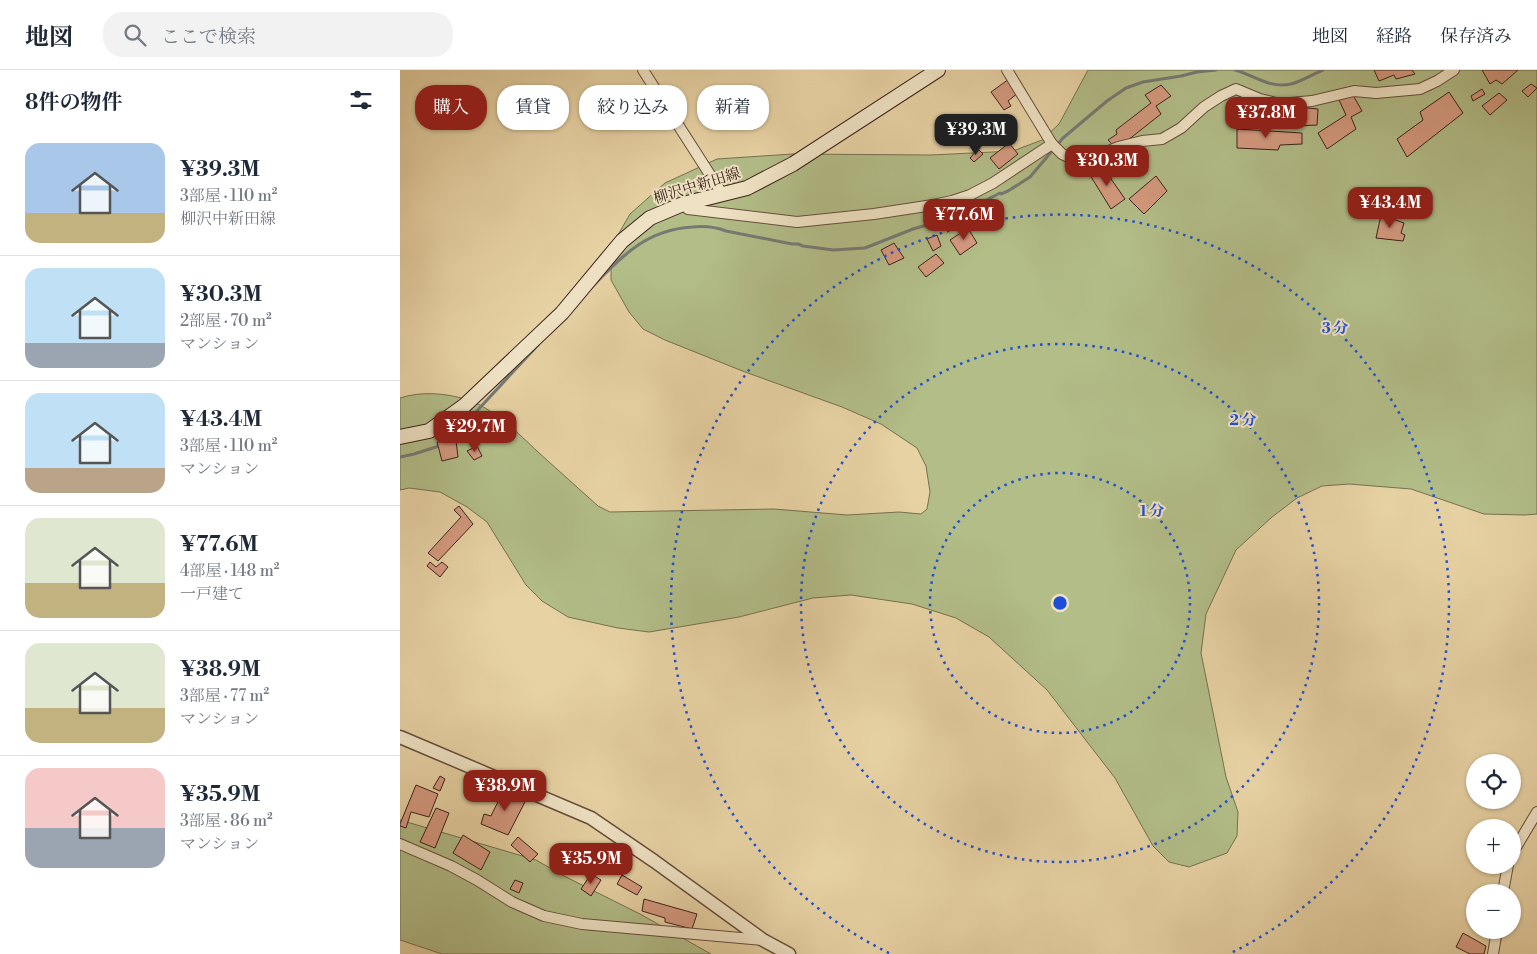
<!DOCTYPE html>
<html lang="ja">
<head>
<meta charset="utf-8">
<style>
	:root { --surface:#fff; --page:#f2f2f3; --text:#1f2937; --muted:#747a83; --line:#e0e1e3; --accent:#8f2418 }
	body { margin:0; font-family:"Libre Bodoni","Noto Serif JP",serif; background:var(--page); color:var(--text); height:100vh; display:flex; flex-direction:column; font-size:19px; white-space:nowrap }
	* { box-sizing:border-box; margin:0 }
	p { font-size:16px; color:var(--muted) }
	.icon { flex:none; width:28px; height:28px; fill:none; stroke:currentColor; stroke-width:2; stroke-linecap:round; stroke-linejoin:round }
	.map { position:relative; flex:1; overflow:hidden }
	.drawer { display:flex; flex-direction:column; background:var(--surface); width:400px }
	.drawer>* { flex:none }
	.hud { position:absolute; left:15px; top:15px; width:475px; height:45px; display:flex; gap:10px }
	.buttons { position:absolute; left:1066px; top:684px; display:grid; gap:10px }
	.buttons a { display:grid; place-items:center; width:55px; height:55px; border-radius:50%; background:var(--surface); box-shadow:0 1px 4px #0004; font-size:25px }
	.price { position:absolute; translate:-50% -42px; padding:0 11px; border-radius:10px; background:var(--accent); color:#fff; font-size:16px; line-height:32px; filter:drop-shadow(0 1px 2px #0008) }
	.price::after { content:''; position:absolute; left:50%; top:30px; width:15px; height:11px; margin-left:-8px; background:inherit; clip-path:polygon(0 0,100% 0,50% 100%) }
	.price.on { background:#222; color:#fff }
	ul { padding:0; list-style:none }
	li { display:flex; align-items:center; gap:15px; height:125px; padding:0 25px }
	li+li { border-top:1px solid var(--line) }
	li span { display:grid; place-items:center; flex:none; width:140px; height:100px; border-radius:15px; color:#555 }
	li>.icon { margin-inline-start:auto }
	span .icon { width:60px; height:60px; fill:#fffc; stroke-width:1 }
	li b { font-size:21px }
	h2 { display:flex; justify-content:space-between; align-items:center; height:60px; padding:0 25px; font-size:21px }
	.chip { padding:0 18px; border-radius:20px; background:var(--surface); box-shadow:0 1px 4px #0004; font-size:18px; line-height:45px }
	.chip.on { background:var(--accent); color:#fff }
	header { display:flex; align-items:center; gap:30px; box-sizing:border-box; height:70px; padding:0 25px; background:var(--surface); border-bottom:1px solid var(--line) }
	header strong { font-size:24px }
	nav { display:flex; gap:28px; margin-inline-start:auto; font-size:18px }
	.search { width:350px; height:45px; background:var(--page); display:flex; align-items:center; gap:12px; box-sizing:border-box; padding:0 18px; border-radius:20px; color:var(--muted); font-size:19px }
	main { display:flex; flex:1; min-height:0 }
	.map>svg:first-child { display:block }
	.green { fill:#b2bd88; stroke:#777050 }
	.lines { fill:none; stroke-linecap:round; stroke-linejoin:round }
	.stream { stroke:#767a74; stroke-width:3 }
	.building { fill:#d59a80; stroke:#3c2218 }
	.minor-casing { stroke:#674e3b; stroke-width:12 }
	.tertiary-casing { stroke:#674e3b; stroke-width:15 }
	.secondary-casing { stroke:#3c2218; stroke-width:16 }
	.minor { stroke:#efe2c4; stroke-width:10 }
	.tertiary { stroke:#efe2c4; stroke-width:12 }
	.secondary { stroke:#efe2c4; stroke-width:14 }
	.ring { fill:none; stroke:#1d4ed8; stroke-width:2.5; stroke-dasharray:2.5 5 }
	.labels { text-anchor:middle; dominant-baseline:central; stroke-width:4; stroke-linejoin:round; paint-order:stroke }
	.street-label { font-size:15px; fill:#3c2218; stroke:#efe2c4 }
	.centre { fill:#1d4ed8; stroke:#efe2c4; stroke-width:2.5 }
	.ring-label { font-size:15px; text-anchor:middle; font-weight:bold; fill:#1d4ed8; stroke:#efe2c4; stroke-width:4; stroke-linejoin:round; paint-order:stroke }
</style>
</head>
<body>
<header>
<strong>地図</strong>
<div class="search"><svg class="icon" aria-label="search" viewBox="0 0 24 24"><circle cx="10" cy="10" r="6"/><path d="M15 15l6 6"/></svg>ここで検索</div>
<nav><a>地図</a><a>経路</a><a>保存済み</a></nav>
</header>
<main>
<section class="drawer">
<h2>8件の物件<svg class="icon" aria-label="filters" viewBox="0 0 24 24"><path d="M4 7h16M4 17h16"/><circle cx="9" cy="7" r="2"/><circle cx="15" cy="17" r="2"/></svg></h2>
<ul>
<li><span style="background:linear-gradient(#a9c7e8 70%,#c2b280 0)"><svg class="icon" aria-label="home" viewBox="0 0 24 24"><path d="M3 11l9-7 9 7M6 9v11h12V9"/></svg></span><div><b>¥39.3M</b><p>3部屋 · 110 m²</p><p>柳沢中新田線</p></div></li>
<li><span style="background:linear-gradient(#bfe0f5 75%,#9aa5b1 0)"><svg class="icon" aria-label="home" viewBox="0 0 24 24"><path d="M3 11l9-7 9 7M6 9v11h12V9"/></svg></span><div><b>¥30.3M</b><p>2部屋 · 70 m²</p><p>マンション</p></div></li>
<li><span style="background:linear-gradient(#bfe0f5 75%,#b9a48a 0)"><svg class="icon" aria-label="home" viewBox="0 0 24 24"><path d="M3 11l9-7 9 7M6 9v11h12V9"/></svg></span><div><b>¥43.4M</b><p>3部屋 · 110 m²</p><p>マンション</p></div></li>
<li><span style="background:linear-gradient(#dfe7d0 65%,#c2b280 0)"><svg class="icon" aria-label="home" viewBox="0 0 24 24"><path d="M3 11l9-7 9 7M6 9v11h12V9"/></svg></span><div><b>¥77.6M</b><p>4部屋 · 148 m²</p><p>一戸建て</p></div></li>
<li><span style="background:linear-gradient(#dfe7d0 65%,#c2b280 0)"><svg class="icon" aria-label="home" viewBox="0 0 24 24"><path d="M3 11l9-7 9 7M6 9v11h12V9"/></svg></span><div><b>¥38.9M</b><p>3部屋 · 77 m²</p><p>マンション</p></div></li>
<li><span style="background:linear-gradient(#f6c9c9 60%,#9aa5b1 0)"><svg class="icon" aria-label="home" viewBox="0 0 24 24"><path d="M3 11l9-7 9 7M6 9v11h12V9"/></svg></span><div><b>¥35.9M</b><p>3部屋 · 86 m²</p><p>マンション</p></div></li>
</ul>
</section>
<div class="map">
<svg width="1137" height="884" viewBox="0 0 1137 884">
	<rect width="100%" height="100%" fill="#e7d2a4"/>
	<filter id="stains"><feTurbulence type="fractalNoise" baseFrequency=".004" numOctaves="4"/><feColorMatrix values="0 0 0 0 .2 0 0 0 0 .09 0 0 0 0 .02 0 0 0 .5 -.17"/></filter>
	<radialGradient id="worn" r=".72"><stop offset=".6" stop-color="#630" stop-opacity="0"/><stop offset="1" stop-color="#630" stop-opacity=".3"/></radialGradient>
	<g class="green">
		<path d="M688,0H1137V444L1125,445L1084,444L1011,419L949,414L922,416L897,428L872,447L836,480L806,544L801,583L826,707L838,742L837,766L827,783L789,797L769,792L753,776L715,708L647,620L589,567L556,548L512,534L451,525L413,528L339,547L249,562L218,558L168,547L142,531L126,515L87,452L67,437L40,422L9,418L0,420V328C21,321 47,323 68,330C93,338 119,364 138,382C158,400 178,418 198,436L210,442L374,439L447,445L499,442L521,444L527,439L530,422L526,396L517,378L481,354L442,337L345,302L265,270L243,259L229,242L211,210V177L230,144L265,113L317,89L393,84L531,85L613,81L642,70L659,54Z"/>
		<path d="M0,750L136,790L164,806L240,844L311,884H42L0,870Z"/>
	</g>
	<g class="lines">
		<g class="stream">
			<path d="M835,0C854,5 870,19 891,14C900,12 913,4 923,0"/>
			<path d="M190,219C221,187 245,160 292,157C303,156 316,157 326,161L392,174H398L403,176L433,180L465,178L513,159L551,148L600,123L601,124L608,121L630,107L663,68L707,31L726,18L743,12L781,6L797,2L816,0"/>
			<path d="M0,387L14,384L36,377L62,357L138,275"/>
		</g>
	</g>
	<g class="building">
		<path d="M974,0H1012L1015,4L996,9L994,5L979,11Z"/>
		<path d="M1082,0H1118L1102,14L1096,10L1090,14Z"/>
		<path d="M609,9L618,23L608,31L611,36L604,40L591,22Z"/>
		<path d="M1131,14L1137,18L1128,27L1122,21Z"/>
		<path d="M761,15L771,26L756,36L761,44L728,70L713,75L708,70L717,64L716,60L751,33L745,25Z"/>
		<path d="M1082,19L1085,24L1073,31L1071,26Z"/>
		<path d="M1049,22L1063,43L1007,87L997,69L1023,50L1020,42Z"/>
		<path d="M1099,23L1107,30L1090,45L1082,36Z"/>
		<path d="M953,25L962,41L951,47L956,59L927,79L918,63L946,45L939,30Z"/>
		<path d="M859,33L918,39L917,55L896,56V52L881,50L880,55L845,53L843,46L856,44Z"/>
		<path d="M837,59L902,63V74L880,75L878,80L837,78Z"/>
		<path d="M609,73L618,84L599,99L590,88Z"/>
		<path d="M578,79L583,84L574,92L570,88Z"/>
		<path d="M702,96L725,129L711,139L688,102Z"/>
		<path d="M756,106L767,121L744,144L729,129Z"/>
		<path d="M981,145L1004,153L1001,163L1005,165L1003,171L976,168Z"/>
		<path d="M568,158L577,173L560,185L550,170Z"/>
		<path d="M537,165L541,176L533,181L527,169Z"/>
		<path d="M494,173L504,188L489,195L481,180Z"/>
		<path d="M536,184L544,193L526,207L518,197Z"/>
		<path d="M56,371L58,387L42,391L37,372Z"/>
		<path d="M77,376L82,386L74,390L67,381Z"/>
		<path d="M59,436L73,454L38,491L28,483L61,447L54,440Z"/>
		<path d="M30,492L36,497L42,492L48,497L40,507L27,496Z"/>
		<path d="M40,706L45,709L40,721L33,718Z"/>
		<path d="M16,715L38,724L29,747L11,742L6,758L0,756V754Z"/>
		<path d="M105,717L127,728L108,765L81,754L84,744L91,746Z"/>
		<path d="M36,738L49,743L35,778L20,772Z"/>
		<path d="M63,765L90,782L81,800L53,783Z"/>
		<path d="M118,767L138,784L130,792L111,775Z"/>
		<path d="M191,804L201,810L191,826L181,819Z"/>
		<path d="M222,805L242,817L237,825L217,814Z"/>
		<path d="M115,810L123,813L119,823L110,819Z"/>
		<path d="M244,829L297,844L292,859L265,852V848L242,841Z"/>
		<path d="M1063,863L1086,876L1084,884H1070L1056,877Z"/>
	</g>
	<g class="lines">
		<defs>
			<g id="minor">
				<path d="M243,0L323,125"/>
				<path d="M607,0L652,74L662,84L677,91L682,92L692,88L718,77L742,71L762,69L781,58L804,37L821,26L836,19L860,29L880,34L912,31L954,21L976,23L1020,19L1037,11L1054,0"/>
				<path d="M283,134L288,139L397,152L474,144L533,135L552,131L570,125L593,113L652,74"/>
				<path d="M0,774L51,796L77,810L112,832L144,846L182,854L363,870"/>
				<path d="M1112,784L1137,742"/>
				<path d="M1103,822L1108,795"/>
				<path d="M1093,884L1097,860"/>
			</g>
			<path id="tertiary" d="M0,667L191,748L254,791L363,870L389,884"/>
			<path id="secondary" d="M0,367L29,361L64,336L162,243L222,171L250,148L283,134L347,118L393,94L538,0"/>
		</defs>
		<use href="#minor" class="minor-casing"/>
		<use href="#tertiary" class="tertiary-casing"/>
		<use href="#secondary" class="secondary-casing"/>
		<use href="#minor" class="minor"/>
		<use href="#tertiary" class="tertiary"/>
		<use href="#secondary" class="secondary"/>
	</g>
	<g class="ring">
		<circle cx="660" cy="533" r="130"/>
		<circle cx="660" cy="533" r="259"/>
		<path d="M489 883A389 389 0 1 1 831 883"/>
	</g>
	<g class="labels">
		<g class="street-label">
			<text transform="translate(297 116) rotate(-17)">柳沢中新田線</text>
		</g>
	</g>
	<circle cx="660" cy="533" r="8" class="centre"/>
	<g class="ring-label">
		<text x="935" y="263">3 分</text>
		<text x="843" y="355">2 分</text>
		<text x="752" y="446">1 分</text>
	</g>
	<rect width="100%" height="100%" filter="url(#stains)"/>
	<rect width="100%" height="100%" fill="url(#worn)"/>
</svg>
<div class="buttons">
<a><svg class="icon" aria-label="locate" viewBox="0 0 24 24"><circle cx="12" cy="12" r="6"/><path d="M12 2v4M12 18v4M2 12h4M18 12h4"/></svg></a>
<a>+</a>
<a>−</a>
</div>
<b class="price" style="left:866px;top:69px">¥37.8M</b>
<b class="price on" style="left:576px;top:86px">¥39.3M</b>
<b class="price" style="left:707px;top:117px">¥30.3M</b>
<b class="price" style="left:990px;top:159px">¥43.4M</b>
<b class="price" style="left:564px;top:171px">¥77.6M</b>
<b class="price" style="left:75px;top:383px">¥29.7M</b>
<b class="price" style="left:105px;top:742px">¥38.9M</b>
<b class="price" style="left:191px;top:815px">¥35.9M</b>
<div class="hud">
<a class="chip on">購入</a>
<a class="chip">賃貸</a>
<a class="chip">絞り込み</a>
<a class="chip">新着</a>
</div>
</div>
</main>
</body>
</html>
